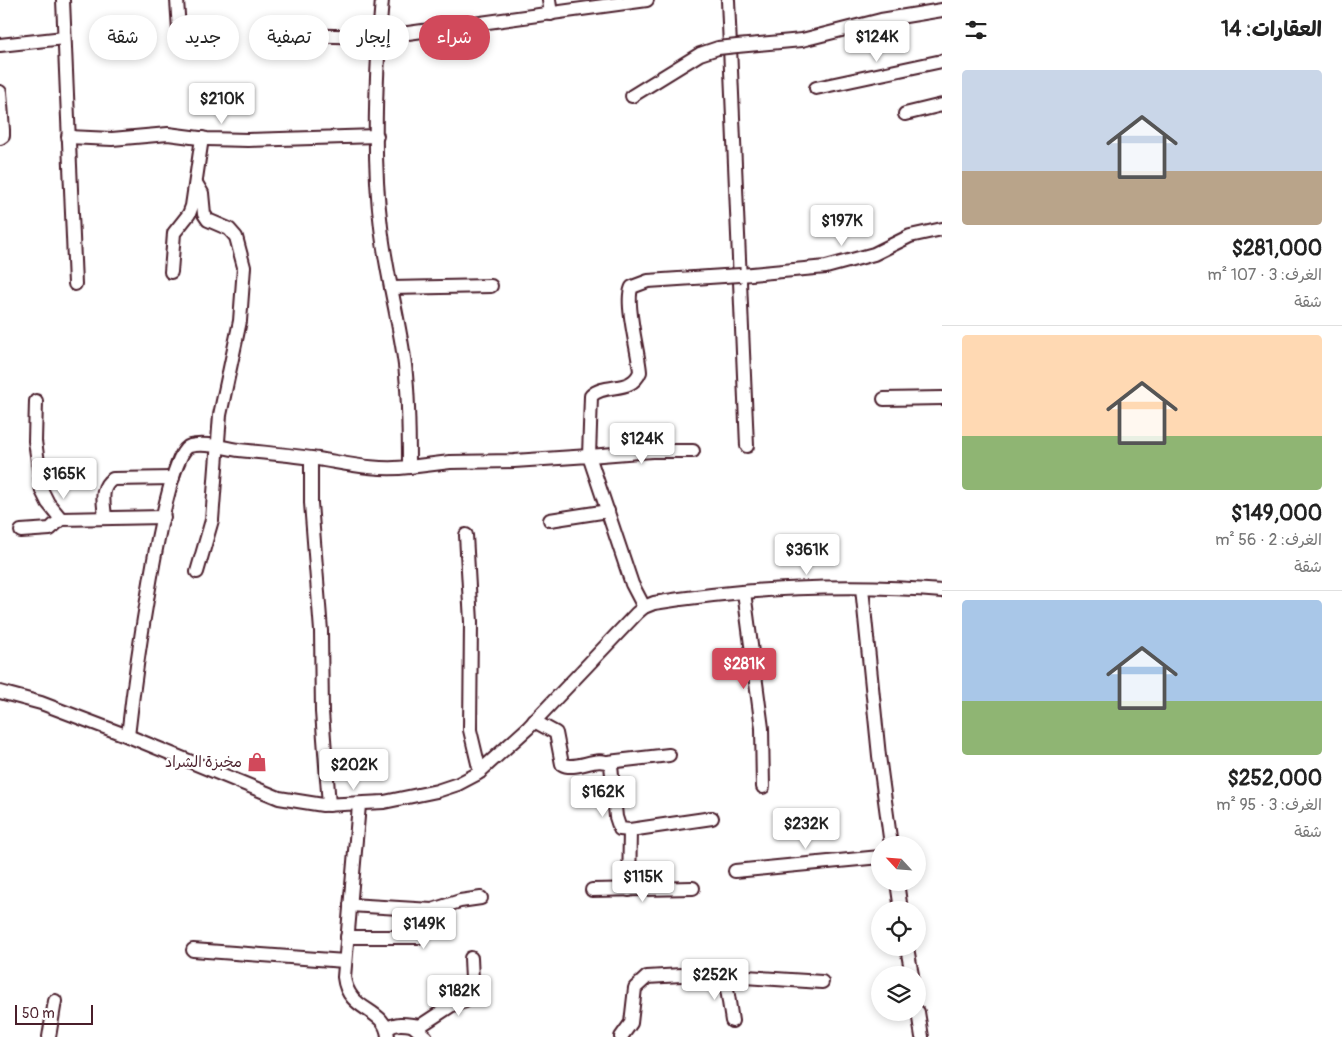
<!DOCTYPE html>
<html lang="ar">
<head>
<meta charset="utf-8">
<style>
	:root { --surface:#fff; --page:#f2f2f2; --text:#222; --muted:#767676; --line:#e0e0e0; --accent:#d1495b }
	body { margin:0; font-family:Pangolin,"Playpen Sans Arabic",sans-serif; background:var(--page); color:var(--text); direction:rtl; height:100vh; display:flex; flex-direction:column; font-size:19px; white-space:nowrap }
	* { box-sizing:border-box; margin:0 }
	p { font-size:16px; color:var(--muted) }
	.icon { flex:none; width:28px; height:28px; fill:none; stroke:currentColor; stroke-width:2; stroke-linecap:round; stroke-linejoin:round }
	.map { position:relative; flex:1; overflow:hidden; direction:ltr }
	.drawer { display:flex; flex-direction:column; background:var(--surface); width:400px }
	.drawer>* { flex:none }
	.hud { position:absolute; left:15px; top:15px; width:475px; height:45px; direction:rtl; display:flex; gap:10px }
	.needle { width:32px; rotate:296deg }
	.controls { position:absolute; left:871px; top:836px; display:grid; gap:10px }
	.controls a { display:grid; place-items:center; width:55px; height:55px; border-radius:50%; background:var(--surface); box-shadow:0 2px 8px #0003; font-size:25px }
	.scale { position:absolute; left:15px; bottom:12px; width:78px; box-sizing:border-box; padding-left:5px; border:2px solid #4a1f2b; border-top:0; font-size:14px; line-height:18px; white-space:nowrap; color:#4a1f2b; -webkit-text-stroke:4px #fff; paint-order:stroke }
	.price { position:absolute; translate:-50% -42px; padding:0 11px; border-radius:5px; background:#fff; color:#222; font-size:16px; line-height:32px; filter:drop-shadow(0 1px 2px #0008) }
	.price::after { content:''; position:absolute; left:50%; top:30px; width:15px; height:11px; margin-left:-8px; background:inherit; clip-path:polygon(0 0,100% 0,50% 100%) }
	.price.active { background:var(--accent); color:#fff }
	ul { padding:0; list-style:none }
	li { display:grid; align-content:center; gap:10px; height:265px; padding:0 20px }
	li+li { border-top:1px solid var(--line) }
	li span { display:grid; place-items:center; height:155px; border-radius:5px; color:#555 }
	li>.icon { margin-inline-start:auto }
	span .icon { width:90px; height:90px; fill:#fffc; stroke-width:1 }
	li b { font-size:21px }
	h2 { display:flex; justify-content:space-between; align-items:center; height:60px; padding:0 20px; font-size:21px }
	.pill { padding:0 18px; border-radius:22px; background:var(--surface); box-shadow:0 2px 8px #0003; font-size:18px; line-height:45px }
	.pill.active { background:var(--accent); color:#fff }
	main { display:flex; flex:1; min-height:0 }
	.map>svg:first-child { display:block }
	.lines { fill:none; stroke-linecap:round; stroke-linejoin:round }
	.minor-casing { stroke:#4a1f2b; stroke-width:16 }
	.minor { stroke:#fff; stroke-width:12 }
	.minor-bridge-casing { stroke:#4a1f2b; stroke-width:16; stroke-linecap:butt }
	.minor-bridge { stroke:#fff; stroke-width:12 }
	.labels { text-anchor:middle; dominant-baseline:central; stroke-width:4.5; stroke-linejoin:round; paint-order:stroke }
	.poi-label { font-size:15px; fill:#4a1f2b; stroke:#fff; text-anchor:end }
</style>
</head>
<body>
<main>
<section class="drawer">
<h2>العقارات: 14<svg class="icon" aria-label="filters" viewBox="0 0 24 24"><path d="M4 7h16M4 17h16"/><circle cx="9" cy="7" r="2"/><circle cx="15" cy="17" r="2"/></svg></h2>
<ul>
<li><span style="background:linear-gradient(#c9d6e8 65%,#b9a48a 0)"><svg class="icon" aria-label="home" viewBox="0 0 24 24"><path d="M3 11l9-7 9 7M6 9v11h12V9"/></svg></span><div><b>$281,000</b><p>الغرف: 3 · 107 m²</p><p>شقة</p></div></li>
<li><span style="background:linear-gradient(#ffd9b3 65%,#8fb573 0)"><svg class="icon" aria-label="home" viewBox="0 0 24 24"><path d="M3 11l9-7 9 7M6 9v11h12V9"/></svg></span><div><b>$149,000</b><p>الغرف: 2 · 56 m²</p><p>شقة</p></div></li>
<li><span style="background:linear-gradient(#a9c7e8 65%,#8fb573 0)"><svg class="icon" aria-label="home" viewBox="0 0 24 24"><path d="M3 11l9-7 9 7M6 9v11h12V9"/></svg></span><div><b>$252,000</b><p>الغرف: 3 · 95 m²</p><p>شقة</p></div></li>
</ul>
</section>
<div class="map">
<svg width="942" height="1037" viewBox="0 0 942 1037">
	<rect width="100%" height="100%" fill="#fff"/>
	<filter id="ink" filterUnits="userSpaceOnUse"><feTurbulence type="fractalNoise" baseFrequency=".02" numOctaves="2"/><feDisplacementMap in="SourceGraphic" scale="10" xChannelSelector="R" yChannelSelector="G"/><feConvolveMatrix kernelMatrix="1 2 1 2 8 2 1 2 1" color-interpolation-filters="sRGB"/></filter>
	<g filter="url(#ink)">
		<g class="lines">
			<defs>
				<g id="minor">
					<path d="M63,0L75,284"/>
					<path d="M177,0L179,30"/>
					<path d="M549,0L551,14"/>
					<path d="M728,0L747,446"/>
					<path d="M290,35L379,37L647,0"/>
					<path d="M0,45L64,38"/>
					<path d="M737,46L802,40L881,20L942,10"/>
					<path d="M816,88L942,61"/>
					<path d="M0,92L3,130V136L0,138"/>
					<path d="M632,96L700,54L718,48"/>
					<path d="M905,114L942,105"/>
					<path d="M68,137L112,139L168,134L207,139L248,140L377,136"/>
					<path d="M196,183L202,193L204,214L208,220L229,229L236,237L244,267L240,321L220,415L212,520L197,572"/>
					<path d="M171,272L174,233L189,214L192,206L202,138"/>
					<path d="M741,275L826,267L874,254L910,236L942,229"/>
					<path d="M391,288L491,286"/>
					<path d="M884,399L942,398"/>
					<path d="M36,401L35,441L42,491L48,503L61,519L164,517"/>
					<path d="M693,451H652L589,456L591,396C605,382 631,394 640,372C639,354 624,301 632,287L648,281L724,276"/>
					<path d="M311,458V503L321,631L322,712L329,805"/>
					<path d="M409,467L450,462L514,461L589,456L632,584L644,607"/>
					<path d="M105,517C104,504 99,487 113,479L173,478"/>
					<path d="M550,520L608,511"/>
					<path d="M21,531L50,529L61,519"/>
					<path d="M466,535L471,622L470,730L480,772"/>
					<path d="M862,588L879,756L891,845"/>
					<path d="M744,592L762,728L763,787"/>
					<path d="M0,692L41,703L128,736L279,798L323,805L384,802L437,791L458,784L477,774L528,728L637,613L644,607L654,603C746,588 849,583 942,591"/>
					<path d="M534,721L556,733L562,764C576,772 598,754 611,765L616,817L620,829L630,830L712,818"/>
					<path d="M128,736C132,700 163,452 190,446C204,442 225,448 239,450C266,453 292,455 318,459C349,464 377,471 409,467C409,433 409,399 405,365C399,319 386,273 381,227C372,157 376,71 382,0"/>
					<path d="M608,762L669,755"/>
					<path d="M359,805L344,977C348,1013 386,1007 388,1037"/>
					<path d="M735,871L880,857"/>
					<path d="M897,882L901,910"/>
					<path d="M592,890L693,888"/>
					<path d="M629,890L630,830"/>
					<path d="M350,905L432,910"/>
					<path d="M347,937H420L428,927L432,910L460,901L481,898"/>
					<path d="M907,948L912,975"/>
					<path d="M193,950L345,961"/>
					<path d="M725,976L732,1021"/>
					<path d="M918,1012L922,1037"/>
					<path d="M412,1025L426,1037"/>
					<path d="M388,1028C399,1021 408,1025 420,1026L452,1005L465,1001L469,995L472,980L471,958"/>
					<path d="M49,1037L55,1001"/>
					<path d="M621,1037L631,1023L635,988L647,977L699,974L822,982"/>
				</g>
			</defs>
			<use href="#minor" class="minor-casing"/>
			<use href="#minor" class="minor"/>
			<defs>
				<g id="minor-bridge">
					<path d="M718,48L737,46"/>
					<path d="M724,276L741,275"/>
				</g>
			</defs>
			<use href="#minor-bridge" class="minor-bridge-casing"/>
			<use href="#minor-bridge" class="minor-bridge"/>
		</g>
	</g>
	<defs>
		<symbol id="shop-bare" viewBox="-9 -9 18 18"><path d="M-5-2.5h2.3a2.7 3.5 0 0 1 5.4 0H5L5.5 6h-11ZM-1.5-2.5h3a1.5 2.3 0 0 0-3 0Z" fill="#d1495b" stroke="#fff" stroke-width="2.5" paint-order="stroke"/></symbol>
	</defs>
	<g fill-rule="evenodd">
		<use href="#shop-bare" x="243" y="748" width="28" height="28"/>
	</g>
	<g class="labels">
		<g class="poi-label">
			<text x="242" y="762">مخبزة الشراد</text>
		</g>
	</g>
</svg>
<div class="controls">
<a><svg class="needle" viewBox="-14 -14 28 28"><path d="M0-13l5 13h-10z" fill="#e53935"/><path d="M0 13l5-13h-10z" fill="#767676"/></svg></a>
<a><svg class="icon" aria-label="locate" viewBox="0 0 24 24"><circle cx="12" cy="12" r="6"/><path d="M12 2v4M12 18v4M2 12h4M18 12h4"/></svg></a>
<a><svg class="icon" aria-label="layers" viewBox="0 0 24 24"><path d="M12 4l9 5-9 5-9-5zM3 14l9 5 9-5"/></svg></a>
</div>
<div class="scale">50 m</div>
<b class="price" style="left:877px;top:63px">$124K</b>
<b class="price" style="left:222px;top:125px">$210K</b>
<b class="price" style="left:842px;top:247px">$197K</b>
<b class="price" style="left:642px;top:465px">$124K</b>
<b class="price" style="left:64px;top:500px">$165K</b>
<b class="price" style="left:807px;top:576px">$361K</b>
<b class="price active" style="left:744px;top:690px">$281K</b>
<b class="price" style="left:354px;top:791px">$202K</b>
<b class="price" style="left:603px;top:818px">$162K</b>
<b class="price" style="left:806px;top:850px">$232K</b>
<b class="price" style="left:643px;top:903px">$115K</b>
<b class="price" style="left:424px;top:950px">$149K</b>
<b class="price" style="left:715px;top:1001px">$252K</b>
<b class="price" style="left:459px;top:1017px">$182K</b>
<div class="hud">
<a class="pill active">شراء</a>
<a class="pill">إيجار</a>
<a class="pill">تصفية</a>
<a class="pill">جديد</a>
<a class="pill">شقة</a>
</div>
</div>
</main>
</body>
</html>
